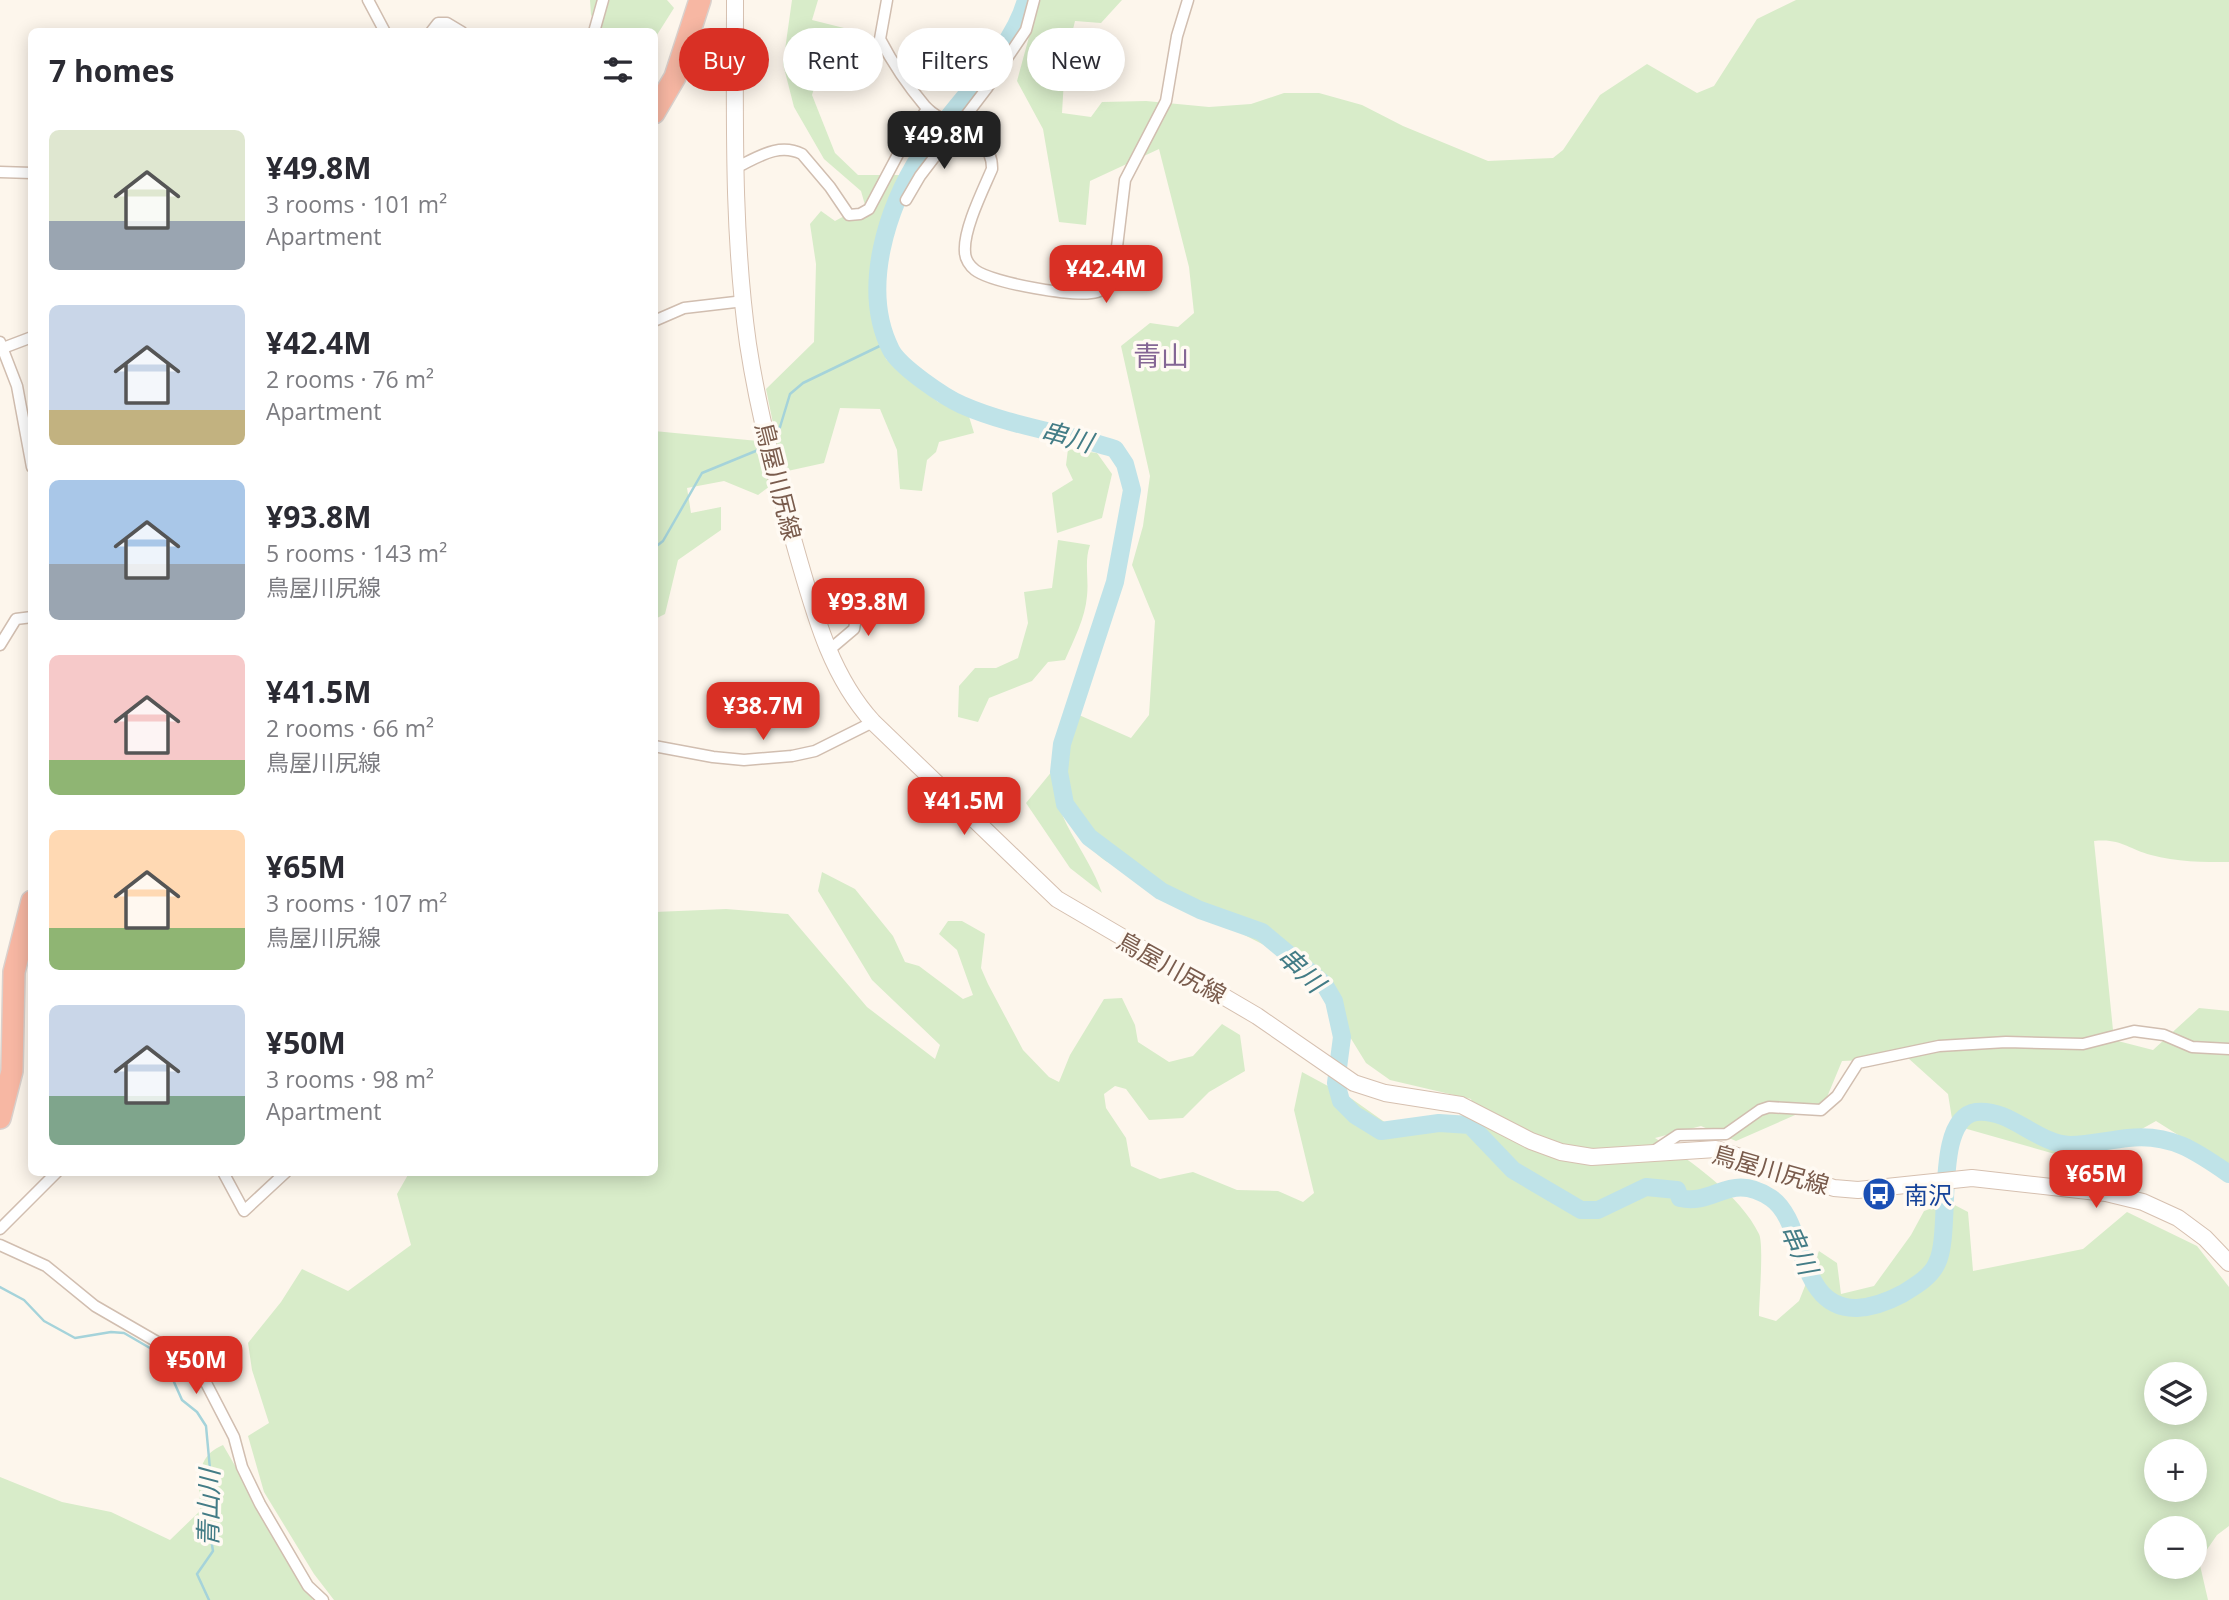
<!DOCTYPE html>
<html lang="en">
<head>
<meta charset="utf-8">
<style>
	:root { --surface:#fff; --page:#f2f2f3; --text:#2b2b33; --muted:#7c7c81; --accent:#d93025 }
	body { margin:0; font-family:"Open Sans","Noto Sans JP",sans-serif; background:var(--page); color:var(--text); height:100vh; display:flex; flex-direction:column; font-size:26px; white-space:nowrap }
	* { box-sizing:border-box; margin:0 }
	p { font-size:23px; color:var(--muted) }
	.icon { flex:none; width:38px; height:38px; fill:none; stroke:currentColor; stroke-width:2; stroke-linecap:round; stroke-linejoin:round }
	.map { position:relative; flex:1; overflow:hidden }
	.drawer { position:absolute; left:28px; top:28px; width:630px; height:1148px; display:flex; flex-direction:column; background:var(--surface); border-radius:10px; box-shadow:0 4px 18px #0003 }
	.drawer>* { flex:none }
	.top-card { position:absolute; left:679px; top:28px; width:665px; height:63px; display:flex; gap:14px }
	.fabs { position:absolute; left:2144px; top:1362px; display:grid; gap:14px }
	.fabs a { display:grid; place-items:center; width:63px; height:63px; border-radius:50%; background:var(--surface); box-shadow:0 4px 18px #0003; font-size:35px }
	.price { position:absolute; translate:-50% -60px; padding:0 16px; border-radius:14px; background:var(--accent); color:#fff; font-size:23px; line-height:46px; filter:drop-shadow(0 2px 4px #0008) }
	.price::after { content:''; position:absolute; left:50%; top:42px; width:21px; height:16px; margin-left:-10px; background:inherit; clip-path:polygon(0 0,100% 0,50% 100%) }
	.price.selected { background:#222; color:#fff }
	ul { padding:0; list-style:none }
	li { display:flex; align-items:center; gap:21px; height:175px; padding:0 21px }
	li span { display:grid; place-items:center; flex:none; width:196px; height:140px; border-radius:10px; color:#555 }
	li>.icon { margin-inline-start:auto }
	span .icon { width:84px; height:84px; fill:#fffc; stroke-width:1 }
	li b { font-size:30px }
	h2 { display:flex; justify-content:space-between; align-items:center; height:84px; padding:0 21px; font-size:30px }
	.chip { padding:0 24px; border-radius:32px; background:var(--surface); box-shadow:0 4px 18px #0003; font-size:24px; line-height:63px }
	.chip.selected { background:var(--accent); color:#fff }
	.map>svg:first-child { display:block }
	.green { fill:#d8ecc9; fill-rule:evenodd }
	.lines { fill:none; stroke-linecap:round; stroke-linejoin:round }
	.stream { stroke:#a5d3da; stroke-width:2.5 }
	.river { stroke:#bfe3e8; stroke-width:18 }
	.street-casing { stroke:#d1beb0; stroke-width:13 }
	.secondary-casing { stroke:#d6c0b0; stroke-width:18 }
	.highway-casing { stroke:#dad1cd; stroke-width:24 }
	.street { stroke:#fff; stroke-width:10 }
	.secondary { stroke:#fff; stroke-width:16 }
	.highway { stroke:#f7b7a3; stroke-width:21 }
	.labels { text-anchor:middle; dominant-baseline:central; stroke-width:7; stroke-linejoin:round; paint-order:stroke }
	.street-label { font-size:24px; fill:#7a5c4d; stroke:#fffaf3 }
	.transit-label { font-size:24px; fill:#164399; stroke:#fffaf3; text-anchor:start }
	.water-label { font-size:26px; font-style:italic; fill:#437c86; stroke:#fffaf3 }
	.quarter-label { font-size:28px; fill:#846695; stroke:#fffaf3 }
</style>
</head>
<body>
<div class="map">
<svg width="2229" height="1600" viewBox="0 0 2229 1600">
	<rect width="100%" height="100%" fill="#fdf6ec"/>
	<g class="green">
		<path d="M590,0H667L674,8L655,38L654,32L604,31L591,15Z"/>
		<path d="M792,0H818L812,20L856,31L872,41L812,52L817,78L812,95L835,153L858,175H910L876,243L874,314L886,359L938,402L967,410L974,433L939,442L936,452L927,460L922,491L900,489L897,450L880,409L840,408L824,463L783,472L766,389L814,342L816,264L810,224L821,211L835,221L865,205L861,191L824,159L794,107L783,64Z"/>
		<path d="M1039,0H1122L1101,23L1075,21L1065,62L1062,113L1091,117L1102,102L1146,101L1209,107L1251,104L1284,93H1319L1362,105L1403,126L1488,161L1553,158L1563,150L1600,95L1647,64L1697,93L1714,86L1757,19L1796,0H2229V862C2203,862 2176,862 2151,855C2128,849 2121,838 2094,841L2114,1040L2153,1050L2199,1008L2229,1011V1167L2156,1121L2083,1162L1953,1125L1948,1094L1908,1058L1842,1061L1825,1102L1736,1141L1701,1126L1655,1138C1690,1160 1741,1196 1759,1234C1764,1244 1759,1301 1759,1316L1776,1321L1799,1301L1819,1251L1837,1263L1841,1294L1874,1286L1911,1235L1924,1211L1949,1202L1968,1212L1973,1271L2083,1249L2127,1212L2197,1246L2229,1287V1526L2217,1535L2199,1561L2208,1600H334L314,1574L264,1492L248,1436L269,1423L252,1370L248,1343L281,1302L302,1269L348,1291L411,1245L397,1194L409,1173L654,1172L655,912L726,909L788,914L867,1007L935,1059L940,1045L872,980L818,891L822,872L855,889L893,936L905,962L919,966L963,999L973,995L957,950L939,934L948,921H962L985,934L981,968L988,984L1023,1050L1049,1077L1059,1082L1070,1055L1104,999L1122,998L1135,1025L1138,1042L1169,1062L1193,1056L1222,1024L1240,1035L1245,1071L1209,1092L1183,1118L1149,1120L1126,1089L1115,1086L1104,1094L1106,1108L1126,1138L1131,1166L1160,1179L1193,1172L1237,1190L1278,1191L1303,1202L1314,1193L1294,1110L1302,1072L1352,1099L1393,1128L1481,1127L1471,1099L1390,1080L1366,1063L1326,998L1266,946L1215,920L1189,911L1116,865C1088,860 1068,806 1065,780C1062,759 1072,735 1079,715L1131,738L1149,715L1155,621L1132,565L1143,526L1150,476L1121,346L1150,323L1178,327L1194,313L1189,267L1159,149L1090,181L1086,225L1059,222L1043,129L1017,81ZM2156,1374H2194V1412H2156ZM2156,1451H2194V1489H2156ZM2156,1528H2194V1566H2156Z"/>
		<path d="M654,431L758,441L770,486L758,495L724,481L687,488L691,513L721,507V530L678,560L665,614L655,619Z"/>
		<path d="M1068,449L1097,453L1112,474L1102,518L1057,533L1052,493L1073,480L1066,465Z"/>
		<path d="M1058,540L1090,545C1084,562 1089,578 1087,596C1085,619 1074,639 1065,660L1048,662L1032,681L989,698L978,722L958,717L959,686L975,668H996L1018,658L1028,623L1024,592L1052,588Z"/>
		<path d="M1053,770C1050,815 1088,851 1102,893L1070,868L1026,803Z"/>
		<path d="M223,1445L313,1600H0V1477L62,1502L111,1512L170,1540L200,1511C199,1484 194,1457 223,1445Z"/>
	</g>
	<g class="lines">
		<g class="stream">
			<path d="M777,437L790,394L803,383L888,342"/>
			<path d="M654,548L663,541L702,473L763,448"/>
			<path d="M0,1287L24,1300L44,1321L75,1338L111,1332L124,1333L162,1355L182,1400L197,1412L206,1426L210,1469L203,1489L213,1551L197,1574L209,1600"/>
		</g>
		<path class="river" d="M1026,0C1012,53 951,106 922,153C887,207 860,289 891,350C900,367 944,397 962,405C1010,426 1065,433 1115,449L1125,464L1132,490L1115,582L1062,744L1059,772L1065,804L1089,837L1161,891L1200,910L1262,932L1324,984L1334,1001L1342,1037L1336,1083L1341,1101L1355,1115L1381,1131L1439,1123L1470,1125L1513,1170L1581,1210H1598L1646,1187L1677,1190L1680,1198C1715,1206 1730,1171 1771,1198C1806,1221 1797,1310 1857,1308C1872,1307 1889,1301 1902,1294C1915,1286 1931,1277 1937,1263C1953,1232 1932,1119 1976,1112C2010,1108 2037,1144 2070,1145C2090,1145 2108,1140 2128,1138C2170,1133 2196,1151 2229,1174"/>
		<defs>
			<g id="street">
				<path d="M368,0L385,32"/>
				<path d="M887,0L880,39C892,62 908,86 925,106C946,130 993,131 992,169C983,190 963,230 965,252C965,259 970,266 975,270C992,283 1077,298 1097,292C1107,289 1111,280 1114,272L1125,180L1166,101L1177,36L1188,0"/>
				<path d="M431,32L438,23H447L462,32"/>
				<path d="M594,32L603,0"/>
				<path d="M735,168C757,158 778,142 802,154L830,187L849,215L860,214L869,209L904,143L927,109"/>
				<path d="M0,172L32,173"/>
				<path d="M906,200L920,176L987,88L1026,30L1034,0"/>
				<path d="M654,321L684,308L744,301"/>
				<path d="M0,342L17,386L32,467"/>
				<path d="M3,348L32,337"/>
				<path d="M0,645L16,619L32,617"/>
				<path d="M828,651L854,629L860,597"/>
				<path d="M654,746L713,757L744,760L792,756L815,751L873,722"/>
				<path d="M1654,1151L1678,1135L1726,1134L1760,1110L1769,1107L1821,1110L1837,1096L1858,1063L1939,1046L2006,1042L2083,1044L2134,1031L2164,1035L2192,1047L2229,1049"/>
				<path d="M223,1172L244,1211L286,1172"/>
				<path d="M0,1229L57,1172"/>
				<path d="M0,1245L46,1266L95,1306L178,1354L204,1379L234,1437L242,1467L260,1504L308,1586L323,1600"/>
			</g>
			<path id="secondary" d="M735,0C735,114 732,231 748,344C759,417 779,490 799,560C816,619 832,677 873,722L1057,899L1257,1016L1354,1083L1385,1093L1461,1105L1531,1141L1561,1152L1592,1157L1716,1149L1834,1188L1858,1190L1972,1178L2106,1193L2143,1202L2178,1218L2205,1238L2229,1263"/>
			<g id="highway">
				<path d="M654,113L675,77L700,0"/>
				<path d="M0,1118L12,1071L14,972L32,901"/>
			</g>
		</defs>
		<use href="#street" class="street-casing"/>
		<use href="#secondary" class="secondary-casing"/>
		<use href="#highway" class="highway-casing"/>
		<use href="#street" class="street"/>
		<use href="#secondary" class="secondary"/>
		<use href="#highway" class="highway"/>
	</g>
	<defs>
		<symbol id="bus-disc" viewBox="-11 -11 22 22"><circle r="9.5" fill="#1a4fb4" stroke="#fffaf3"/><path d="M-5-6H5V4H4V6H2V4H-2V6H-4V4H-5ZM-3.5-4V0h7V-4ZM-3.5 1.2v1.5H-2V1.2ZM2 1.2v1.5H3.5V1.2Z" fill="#fff"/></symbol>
	</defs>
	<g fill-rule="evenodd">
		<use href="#bus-disc" x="1860" y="1175" width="38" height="38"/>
	</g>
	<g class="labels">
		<g class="street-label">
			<text transform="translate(779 481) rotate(76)">鳥屋川尻線</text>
			<text transform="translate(1172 967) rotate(29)">鳥屋川尻線</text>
			<text transform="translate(1771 1169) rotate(16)">鳥屋川尻線</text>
		</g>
		<g class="transit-label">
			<text x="1904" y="1194">南沢</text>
		</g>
		<g class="water-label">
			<text transform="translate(1067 436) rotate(15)">串川</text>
			<text transform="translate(1302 969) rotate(44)">串川</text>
			<text transform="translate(1800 1249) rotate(66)">串川</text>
			<text transform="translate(208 1508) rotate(-89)">青山川</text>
		</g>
		<g class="quarter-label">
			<text x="1161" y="355">青山</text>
		</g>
	</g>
</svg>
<div class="fabs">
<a><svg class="icon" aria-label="layers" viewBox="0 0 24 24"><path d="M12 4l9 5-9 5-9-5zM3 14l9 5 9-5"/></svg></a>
<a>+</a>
<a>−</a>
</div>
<b class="price selected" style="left:944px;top:171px">¥49.8M</b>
<b class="price" style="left:1106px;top:305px">¥42.4M</b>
<b class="price" style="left:868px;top:638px">¥93.8M</b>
<b class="price" style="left:763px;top:742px">¥38.7M</b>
<b class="price" style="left:964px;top:837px">¥41.5M</b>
<b class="price" style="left:2096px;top:1210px">¥65M</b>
<b class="price" style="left:196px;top:1396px">¥50M</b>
<div class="top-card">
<a class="chip selected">Buy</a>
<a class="chip">Rent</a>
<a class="chip">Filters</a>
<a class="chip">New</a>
</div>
<section class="drawer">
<h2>7 homes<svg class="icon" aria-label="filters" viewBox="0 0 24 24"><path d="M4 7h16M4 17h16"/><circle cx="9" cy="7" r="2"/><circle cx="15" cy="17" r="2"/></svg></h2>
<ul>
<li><span style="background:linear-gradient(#dfe7d0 65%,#9aa5b1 0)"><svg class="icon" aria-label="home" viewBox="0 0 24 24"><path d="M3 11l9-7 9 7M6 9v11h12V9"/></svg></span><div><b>¥49.8M</b><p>3 rooms · 101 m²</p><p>Apartment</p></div></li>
<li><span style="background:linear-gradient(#c9d6e8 75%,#c2b280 0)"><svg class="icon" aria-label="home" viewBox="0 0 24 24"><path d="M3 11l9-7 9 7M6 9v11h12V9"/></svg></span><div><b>¥42.4M</b><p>2 rooms · 76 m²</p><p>Apartment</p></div></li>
<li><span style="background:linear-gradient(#a9c7e8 60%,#9aa5b1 0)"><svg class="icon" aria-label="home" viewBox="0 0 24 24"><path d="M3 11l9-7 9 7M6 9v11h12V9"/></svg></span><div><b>¥93.8M</b><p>5 rooms · 143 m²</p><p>鳥屋川尻線</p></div></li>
<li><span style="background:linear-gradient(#f6c9c9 75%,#8fb573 0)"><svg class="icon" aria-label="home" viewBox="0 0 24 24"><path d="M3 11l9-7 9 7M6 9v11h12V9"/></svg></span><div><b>¥41.5M</b><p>2 rooms · 66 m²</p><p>鳥屋川尻線</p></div></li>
<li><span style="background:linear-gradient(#ffd9b3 70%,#8fb573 0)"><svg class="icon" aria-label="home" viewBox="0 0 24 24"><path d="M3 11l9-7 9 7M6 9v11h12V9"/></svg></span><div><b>¥65M</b><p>3 rooms · 107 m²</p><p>鳥屋川尻線</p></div></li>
<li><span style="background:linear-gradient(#c9d6e8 65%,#7fa58c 0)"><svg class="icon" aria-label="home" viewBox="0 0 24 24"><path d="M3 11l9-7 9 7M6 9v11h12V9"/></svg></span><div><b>¥50M</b><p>3 rooms · 98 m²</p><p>Apartment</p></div></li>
</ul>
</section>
</div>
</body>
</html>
